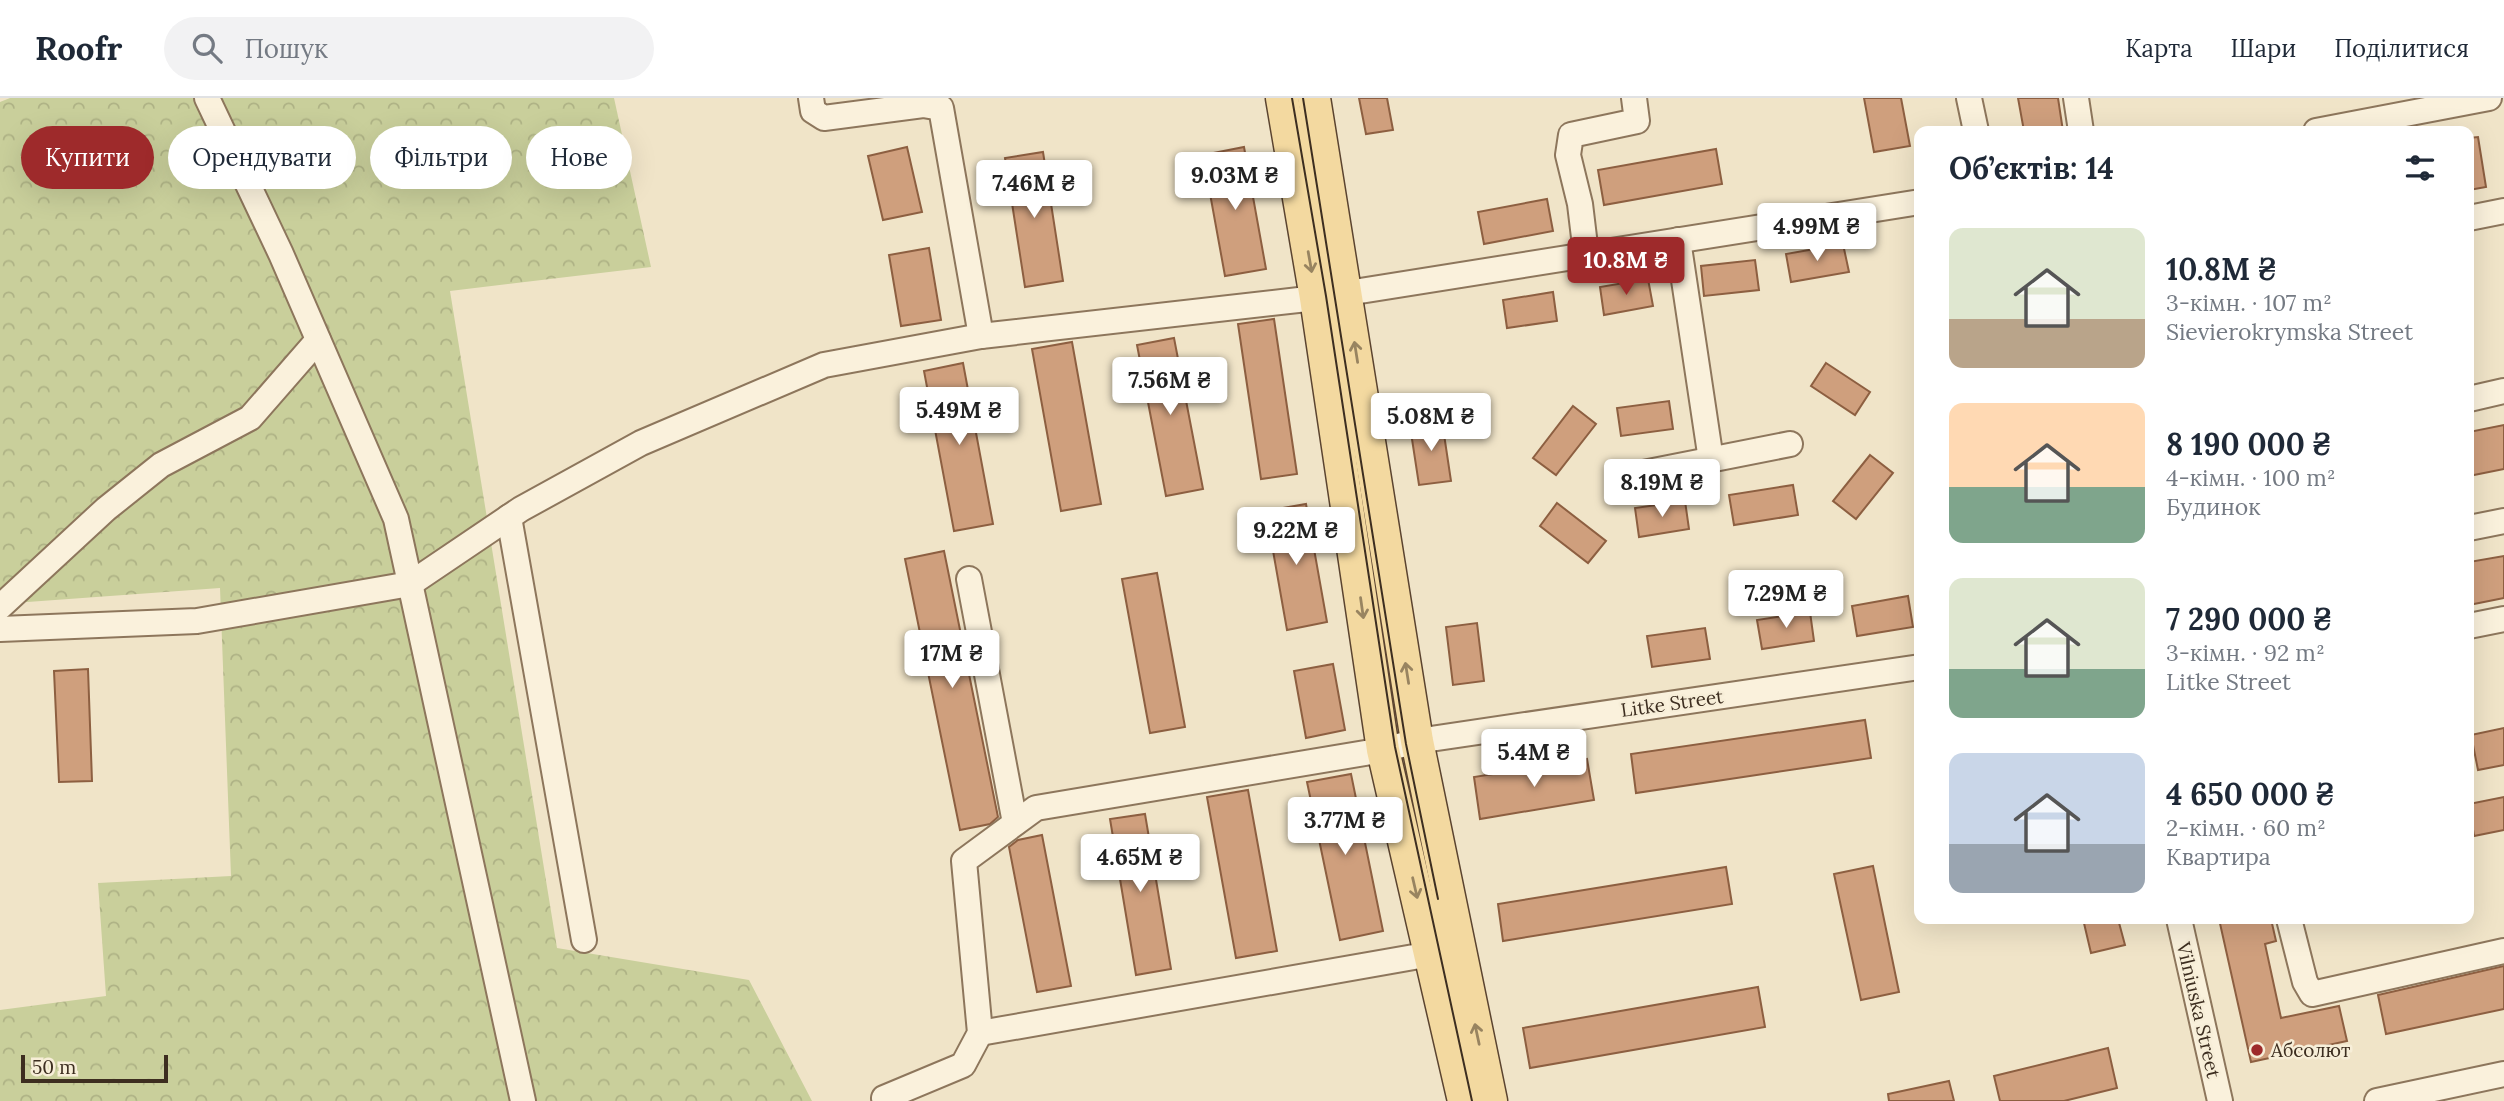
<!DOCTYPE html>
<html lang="uk">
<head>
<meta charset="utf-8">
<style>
	:root { --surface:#fff; --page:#f2f2f3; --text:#1f2937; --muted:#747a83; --line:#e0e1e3; --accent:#9e2a2b }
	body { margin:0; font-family:Lora,serif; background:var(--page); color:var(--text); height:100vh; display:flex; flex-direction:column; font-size:26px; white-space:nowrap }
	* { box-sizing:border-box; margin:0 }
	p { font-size:23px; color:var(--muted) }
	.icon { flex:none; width:38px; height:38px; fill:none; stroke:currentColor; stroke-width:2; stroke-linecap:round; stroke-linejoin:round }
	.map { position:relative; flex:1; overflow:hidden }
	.details { position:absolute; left:1914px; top:28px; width:560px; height:798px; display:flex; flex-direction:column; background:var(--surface); border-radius:14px; box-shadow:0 7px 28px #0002 }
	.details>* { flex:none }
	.banner { position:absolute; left:21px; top:28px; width:665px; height:63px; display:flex; gap:14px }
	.scale { position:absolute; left:21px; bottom:18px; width:147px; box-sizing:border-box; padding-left:7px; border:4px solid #3d2e20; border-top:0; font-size:19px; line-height:24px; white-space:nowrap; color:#3d2e20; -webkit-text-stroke:5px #f7eed8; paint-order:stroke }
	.price { position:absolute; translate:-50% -60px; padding:0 16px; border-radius:7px; background:#fff; color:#222; font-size:23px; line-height:46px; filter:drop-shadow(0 2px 4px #0008) }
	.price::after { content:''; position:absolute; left:50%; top:42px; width:21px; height:16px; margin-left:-10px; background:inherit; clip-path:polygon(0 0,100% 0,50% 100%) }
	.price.active { background:var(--accent); color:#fff }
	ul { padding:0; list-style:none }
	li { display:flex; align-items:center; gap:21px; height:175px; padding:0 35px }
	li span { display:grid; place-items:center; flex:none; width:196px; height:140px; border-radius:14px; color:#555 }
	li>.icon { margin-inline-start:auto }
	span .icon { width:84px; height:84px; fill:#fffc; stroke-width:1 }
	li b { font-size:30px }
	h2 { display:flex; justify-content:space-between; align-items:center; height:84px; padding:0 35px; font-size:30px }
	.tag { padding:0 24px; border-radius:32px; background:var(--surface); box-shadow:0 7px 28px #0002; font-size:24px; line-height:63px }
	.tag.active { background:var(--accent); color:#fff }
	header { display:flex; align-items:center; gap:42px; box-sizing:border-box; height:98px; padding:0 35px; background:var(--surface); border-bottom:2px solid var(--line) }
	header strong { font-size:33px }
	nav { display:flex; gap:38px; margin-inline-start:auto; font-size:24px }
	.search { width:490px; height:63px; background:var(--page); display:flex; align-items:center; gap:18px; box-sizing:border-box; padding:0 24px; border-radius:38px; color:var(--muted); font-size:26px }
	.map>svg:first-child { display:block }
	.forest { fill:url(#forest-crowns) }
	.building { fill:#cf9f7d; stroke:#8d5f41; stroke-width:2 }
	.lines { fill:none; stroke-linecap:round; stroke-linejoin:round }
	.minor-casing { stroke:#8d765c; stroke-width:28 }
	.major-casing { stroke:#5b4430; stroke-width:35 }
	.minor { stroke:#faf1dc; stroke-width:24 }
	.major { stroke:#f3d9a0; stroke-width:32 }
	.tram { stroke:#3d2e20; stroke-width:2 }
	.oneway { stroke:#988460 }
	.poi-dot { fill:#9e2a2b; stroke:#f7eed8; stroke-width:2.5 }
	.labels { text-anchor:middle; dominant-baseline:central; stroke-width:5; stroke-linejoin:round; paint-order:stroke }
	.street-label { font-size:19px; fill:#3d2e20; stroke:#f7eed8 }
	.poi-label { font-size:19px; fill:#3d2e20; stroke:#f7eed8; text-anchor:start }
</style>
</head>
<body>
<header>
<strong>Roofr</strong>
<div class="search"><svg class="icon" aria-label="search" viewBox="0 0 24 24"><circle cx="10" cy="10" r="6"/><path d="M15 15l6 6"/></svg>Пошук</div>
<nav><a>Карта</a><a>Шари</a><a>Поділитися</a></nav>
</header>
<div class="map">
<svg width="2504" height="1003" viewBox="0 0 2504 1003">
	<defs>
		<pattern id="forest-crowns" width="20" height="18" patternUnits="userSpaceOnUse" patternTransform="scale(1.75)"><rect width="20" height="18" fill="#c9cf9b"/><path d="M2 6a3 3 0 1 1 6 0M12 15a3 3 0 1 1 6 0" fill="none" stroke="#aeb285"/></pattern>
	</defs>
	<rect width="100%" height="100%" fill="#f0e4c8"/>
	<path class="forest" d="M10,0H614L651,169L450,193L557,850L749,882L812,1003H0V912L106,898L98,785L231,778L220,490L0,506V4Z"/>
	<g class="building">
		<path d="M1359,0H1387L1393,32L1366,36Z"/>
		<path d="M1864,0H1901L1910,48L1874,54Z"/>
		<path d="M2018,0H2058L2063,33H2024Z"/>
		<path d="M2478,39L2486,89L2469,92V40Z"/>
		<path d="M907,49L922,114L883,122L868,58Z"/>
		<path d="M1244,49L1266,171L1225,178L1203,57Z"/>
		<path d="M1716,51L1722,86L1604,107L1598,72Z"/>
		<path d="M1043,54L1063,183L1025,189L1005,60Z"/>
		<path d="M1547,101L1553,133L1484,146L1478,114Z"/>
		<path d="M1843,146L1849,174L1791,184L1786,156Z"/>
		<path d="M929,150L941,222L901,228L889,157Z"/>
		<path d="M1755,162L1759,192L1704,198L1701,168Z"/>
		<path d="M1648,181L1653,208L1604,217L1600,189Z"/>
		<path d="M1553,194L1557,223L1507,230L1503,202Z"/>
		<path d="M1274,221L1297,376L1261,381L1238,226Z"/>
		<path d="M1174,240L1203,391L1166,398L1137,247Z"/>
		<path d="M1072,244L1101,406L1061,413L1032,251Z"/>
		<path d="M963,265L993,426L954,433L924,273Z"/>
		<path d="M1826,265L1870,294L1855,317L1811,288Z"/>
		<path d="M1669,303L1673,331L1621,338L1617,310Z"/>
		<path d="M1573,308L1596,326L1556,377L1533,360Z"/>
		<path d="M1442,323L1451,383L1419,387L1410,328Z"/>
		<path d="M2504,327V371L2469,378V334Z"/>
		<path d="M1870,357L1893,375L1856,421L1833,403Z"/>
		<path d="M1793,387L1798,417L1734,427L1729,397Z"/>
		<path d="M1685,403L1689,431L1639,439L1635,410Z"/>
		<path d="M1557,405L1606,443L1588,465L1540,428Z"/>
		<path d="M1306,406L1327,524L1287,532L1266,413Z"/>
		<path d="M944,453L998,719L990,726L960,732L905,461Z"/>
		<path d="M2504,458V500L2469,507V464Z"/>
		<path d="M1157,475L1185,629L1150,635L1122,481Z"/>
		<path d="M1908,498L1913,529L1857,538L1852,508Z"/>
		<path d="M1810,514L1814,543L1762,551L1757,522Z"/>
		<path d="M1477,525L1484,583L1453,587L1446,529Z"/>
		<path d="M1705,530L1710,561L1652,569L1647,538Z"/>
		<path d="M1333,566L1345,632L1306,640L1294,573Z"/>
		<path d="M88,571L92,683L59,684L54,573Z"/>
		<path d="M1865,622L1871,660L1636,695L1631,656Z"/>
		<path d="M2504,630V667L2478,672L2471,637Z"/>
		<path d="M1587,661L1594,702L1480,721L1474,679Z"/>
		<path d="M1351,676L1383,833L1340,842L1307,684Z"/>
		<path d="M1248,692L1277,853L1236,860L1207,699Z"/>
		<path d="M2504,699V732L2474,738L2469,706Z"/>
		<path d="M1145,716L1171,871L1136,877L1110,721Z"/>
		<path d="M1042,737L1071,888L1037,894L1009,749L1018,742Z"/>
		<path d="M1873,768L1899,894L1861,902L1834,776Z"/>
		<path d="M1726,769L1732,806L1503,843L1498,806Z"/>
		<path d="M2083,821H2118L2125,847L2091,855Z"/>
		<path d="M2219,821H2271L2276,843L2265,846L2281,920L2339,908L2347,943L2251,964Z"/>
		<path d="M2504,868V911L2386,936L2378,897Z"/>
		<path d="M1758,889L1765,929L1530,970L1523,930Z"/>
		<path d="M2108,950L2117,990L2064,1003H2000L1994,978Z"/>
		<path d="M1949,983L1954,1003H1889L1888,996Z"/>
	</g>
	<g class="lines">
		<defs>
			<g id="minor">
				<path d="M207,0L281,156L396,421L523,1003"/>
				<path d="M811,0L813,13L824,20L923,7L941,10L981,238"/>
				<path d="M1969,0L1976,33"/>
				<path d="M2076,0L2081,33"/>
				<path d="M2316,33L2489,0"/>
				<path d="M2469,120L2504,113"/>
				<path d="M1678,142L1711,362"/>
				<path d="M1586,156L1580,106L1568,57L1571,37L1637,23L1634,0"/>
				<path d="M2469,301L2504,293"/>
				<path d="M1618,380L1790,346"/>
				<path d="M509,419L584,842"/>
				<path d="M2469,430L2504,423"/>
				<path d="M969,481L1015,725"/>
				<path d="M0,509L106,411L161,367L250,320L318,242"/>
				<path d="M2469,528L2504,521"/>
				<path d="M0,531L197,523L410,486L521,411L641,345L824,267L981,238L1316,200L1920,104"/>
				<path d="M2179,821L2220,1003"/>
				<path d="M2289,821L2305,884L2312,896L2504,853"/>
				<path d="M980,935L1431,856"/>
				<path d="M884,1000L963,967L980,935L964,763L1036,710L1383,652L1417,643L1920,569"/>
				<path d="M2377,1003L2504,976"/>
			</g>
			<g id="major">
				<path d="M1282,0L1316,200L1383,652L1464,1003"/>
				<path d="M1314,0L1417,643L1491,1003"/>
			</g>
		</defs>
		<use href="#minor" class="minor-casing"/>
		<use href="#major" class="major-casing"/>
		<use href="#minor" class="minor"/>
		<use href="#major" class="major"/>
		<g class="tram">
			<path d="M1292,0L1326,198L1395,649L1472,1003"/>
			<path d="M1303,0L1406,646L1438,801"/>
		</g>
	</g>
	<defs><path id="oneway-shaft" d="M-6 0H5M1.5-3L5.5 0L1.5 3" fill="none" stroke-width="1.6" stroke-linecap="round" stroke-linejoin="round" transform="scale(1.75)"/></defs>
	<g class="oneway">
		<use href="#oneway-shaft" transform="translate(1310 164) rotate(80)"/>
		<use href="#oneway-shaft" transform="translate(1356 254) rotate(-99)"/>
		<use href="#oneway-shaft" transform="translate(1362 510) rotate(82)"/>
		<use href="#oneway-shaft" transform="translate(1407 575) rotate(-99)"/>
		<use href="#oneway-shaft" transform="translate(1415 790) rotate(77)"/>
		<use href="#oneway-shaft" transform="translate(1477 936) rotate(-102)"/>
	</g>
	<circle class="poi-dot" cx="2257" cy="952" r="7"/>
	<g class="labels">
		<g class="street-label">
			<text transform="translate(1672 605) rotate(-8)">Litke Street</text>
			<text transform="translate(2199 912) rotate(77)">Vilniuska Street</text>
		</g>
		<g class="poi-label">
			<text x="2271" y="952">Абсолют</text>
		</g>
	</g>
</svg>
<div class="scale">50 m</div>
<b class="price" style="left:1235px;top:114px">9.03M ₴</b>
<b class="price" style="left:1034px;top:122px">7.46M ₴</b>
<b class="price" style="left:1817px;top:165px">4.99M ₴</b>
<b class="price active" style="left:1626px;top:199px">10.8M ₴</b>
<b class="price" style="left:1170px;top:319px">7.56M ₴</b>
<b class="price" style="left:959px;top:349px">5.49M ₴</b>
<b class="price" style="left:1431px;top:355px">5.08M ₴</b>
<b class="price" style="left:1662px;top:421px">8.19M ₴</b>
<b class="price" style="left:1296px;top:469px">9.22M ₴</b>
<b class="price" style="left:1786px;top:532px">7.29M ₴</b>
<b class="price" style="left:952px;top:592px">17M ₴</b>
<b class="price" style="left:1534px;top:691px">5.4M ₴</b>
<b class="price" style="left:1345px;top:759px">3.77M ₴</b>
<b class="price" style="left:1140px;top:796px">4.65M ₴</b>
<div class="banner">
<a class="tag active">Купити</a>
<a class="tag">Орендувати</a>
<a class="tag">Фільтри</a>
<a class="tag">Нове</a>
</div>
<section class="details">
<h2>Об’єктів: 14<svg class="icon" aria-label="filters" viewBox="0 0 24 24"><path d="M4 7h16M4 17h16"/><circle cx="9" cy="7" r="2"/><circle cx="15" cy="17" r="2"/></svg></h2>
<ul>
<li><span style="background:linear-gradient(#dfe7d0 65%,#b9a48a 0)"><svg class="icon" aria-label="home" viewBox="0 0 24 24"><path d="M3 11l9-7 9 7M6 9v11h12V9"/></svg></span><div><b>10.8M ₴</b><p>3-кімн. · 107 m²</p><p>Sievierokrymska Street</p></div></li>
<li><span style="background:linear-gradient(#ffd9b3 60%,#7fa58c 0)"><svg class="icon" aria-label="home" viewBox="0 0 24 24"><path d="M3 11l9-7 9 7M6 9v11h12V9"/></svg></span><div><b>8 190 000 ₴</b><p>4-кімн. · 100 m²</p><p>Будинок</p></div></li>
<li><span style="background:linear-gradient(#dfe7d0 65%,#7fa58c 0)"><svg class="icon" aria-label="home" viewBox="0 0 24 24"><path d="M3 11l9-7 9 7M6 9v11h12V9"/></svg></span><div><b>7 290 000 ₴</b><p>3-кімн. · 92 m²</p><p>Litke Street</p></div></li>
<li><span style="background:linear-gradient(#c9d6e8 65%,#9aa5b1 0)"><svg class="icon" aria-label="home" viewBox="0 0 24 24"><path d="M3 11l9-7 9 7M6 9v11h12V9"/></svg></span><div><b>4 650 000 ₴</b><p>2-кімн. · 60 m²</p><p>Квартира</p></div></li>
</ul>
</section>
</div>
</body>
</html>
